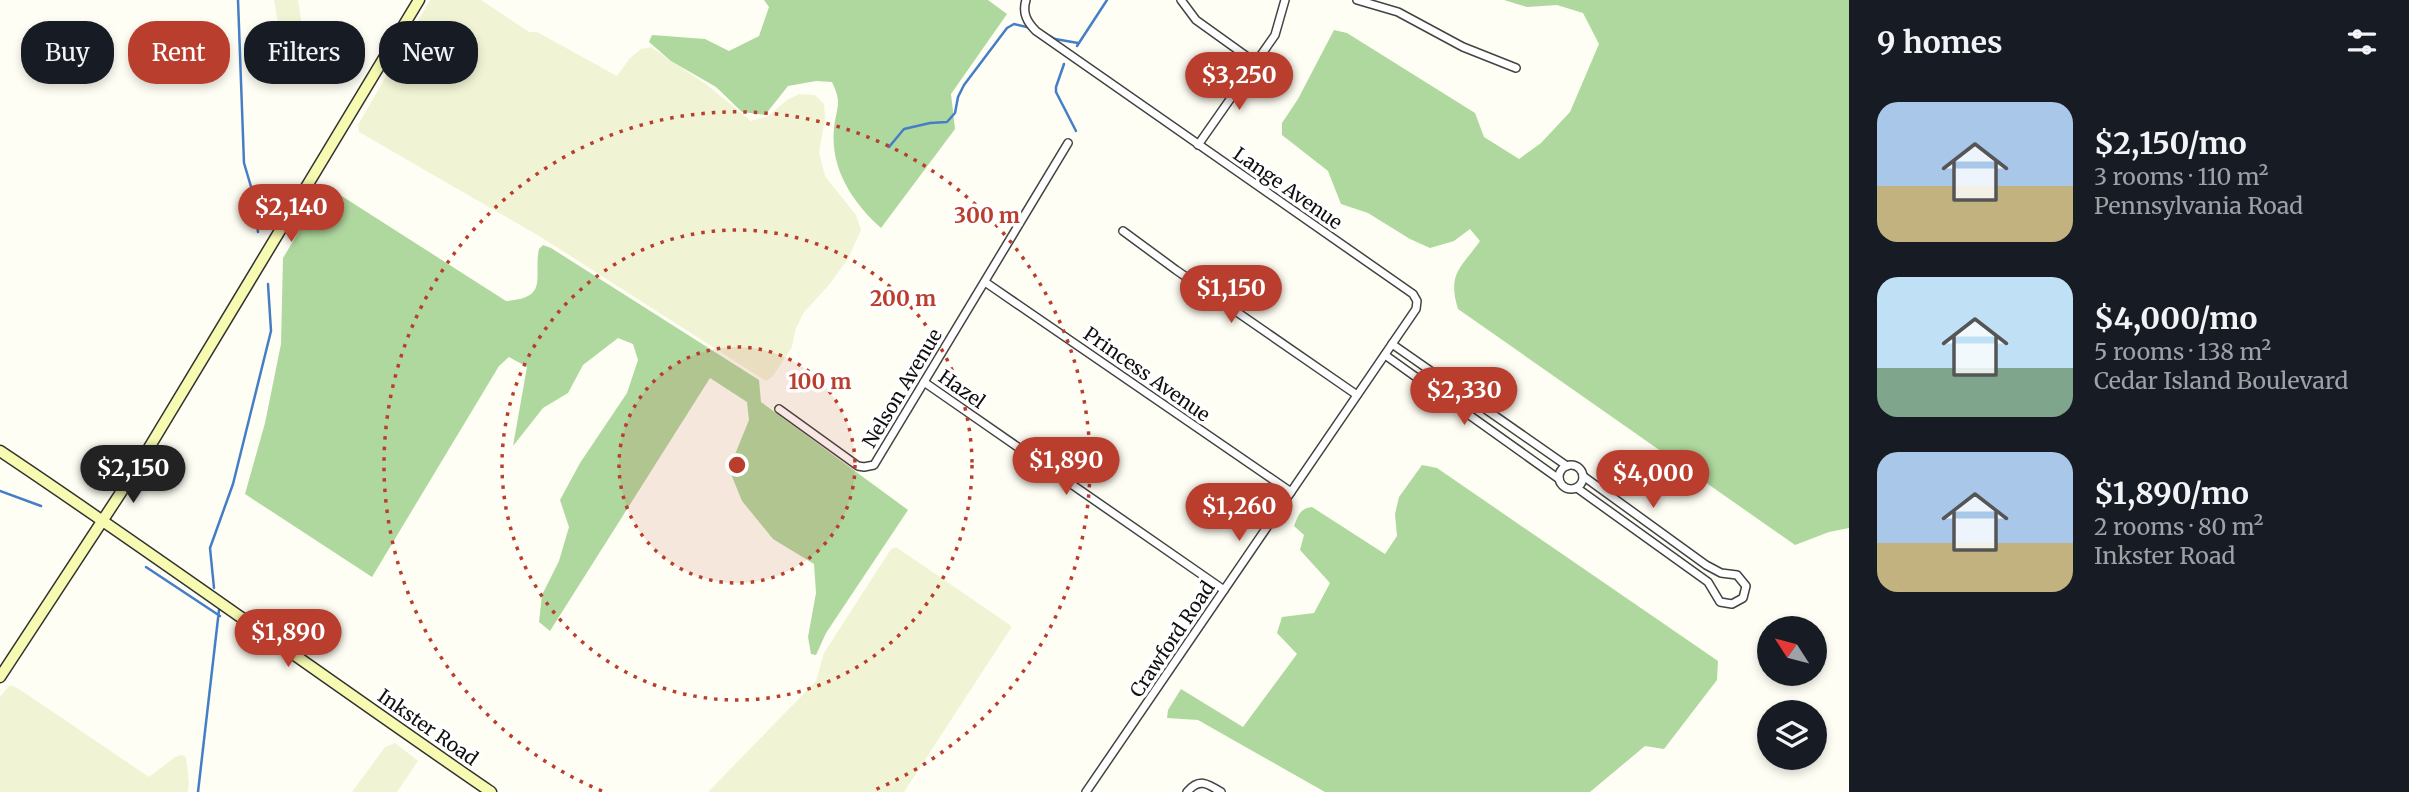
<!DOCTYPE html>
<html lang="en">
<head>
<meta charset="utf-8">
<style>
	:root { --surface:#171b24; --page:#20242c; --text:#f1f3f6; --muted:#9ea1a6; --accent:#ba3e2e }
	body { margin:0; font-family:Merriweather,serif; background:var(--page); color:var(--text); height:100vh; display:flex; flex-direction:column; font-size:26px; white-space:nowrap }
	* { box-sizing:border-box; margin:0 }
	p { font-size:23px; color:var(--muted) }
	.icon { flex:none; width:38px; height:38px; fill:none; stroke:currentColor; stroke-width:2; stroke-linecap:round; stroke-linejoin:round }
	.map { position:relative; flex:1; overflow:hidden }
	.sheet { display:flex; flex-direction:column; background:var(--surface); width:560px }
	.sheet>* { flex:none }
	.hud { position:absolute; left:21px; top:21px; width:665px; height:63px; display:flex; gap:14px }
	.needle { width:46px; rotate:306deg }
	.tools { position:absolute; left:1757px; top:616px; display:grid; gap:14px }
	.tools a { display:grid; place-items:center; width:70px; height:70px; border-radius:50%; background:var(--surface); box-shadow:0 4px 10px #0003; font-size:35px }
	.price { position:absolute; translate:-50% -60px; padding:0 16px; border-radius:24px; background:var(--accent); color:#fff; font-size:23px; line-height:46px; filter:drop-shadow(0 2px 4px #0008) }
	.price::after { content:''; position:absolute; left:50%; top:42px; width:21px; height:16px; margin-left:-10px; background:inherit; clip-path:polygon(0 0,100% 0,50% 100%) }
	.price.on { background:#222; color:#fff }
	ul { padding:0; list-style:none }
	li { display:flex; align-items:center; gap:21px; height:175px; padding:0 28px }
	li span { display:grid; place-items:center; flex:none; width:196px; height:140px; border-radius:21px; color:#555 }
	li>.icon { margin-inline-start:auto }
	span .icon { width:84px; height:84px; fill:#fffc; stroke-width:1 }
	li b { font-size:30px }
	h2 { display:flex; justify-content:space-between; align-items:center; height:84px; padding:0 28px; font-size:30px }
	.chip { padding:0 24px; border-radius:28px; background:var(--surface); box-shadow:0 4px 10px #0003; font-size:24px; line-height:63px }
	.chip.on { background:var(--accent); color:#fff }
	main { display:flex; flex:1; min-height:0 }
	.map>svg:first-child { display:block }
	.farmland { fill:#f1f4d4 }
	.forest { fill:#afd89e }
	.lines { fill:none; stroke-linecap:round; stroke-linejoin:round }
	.stream { stroke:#457ec7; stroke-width:2.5 }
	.street-casing { stroke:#434343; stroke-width:10 }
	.secondary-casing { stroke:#323232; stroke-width:13 }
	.street { stroke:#fff; stroke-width:7 }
	.secondary { stroke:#f7fbb2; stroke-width:10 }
	.ring { fill:none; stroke:#ba3e2e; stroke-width:3.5; stroke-dasharray:3.5 7 }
	.labels { text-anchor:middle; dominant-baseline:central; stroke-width:7; stroke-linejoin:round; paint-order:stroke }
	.street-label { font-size:19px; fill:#101010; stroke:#fff }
	.centre { fill:#ba3e2e; stroke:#fff; stroke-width:3.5 }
	.ring-label { font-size:21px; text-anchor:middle; font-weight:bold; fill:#ba3e2e; stroke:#fff; stroke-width:7; stroke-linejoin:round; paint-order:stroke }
</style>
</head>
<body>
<main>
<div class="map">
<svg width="1849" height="792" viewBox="0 0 1849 792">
	<rect width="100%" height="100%" fill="#fefef4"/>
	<g class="farmland">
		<path d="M274,0H298L302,26L291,47L283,46L281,42Z"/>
		<path d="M430,0H481L529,32H537L617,76L630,58L641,49L651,47L707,85L751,121L768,116L787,100L799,94L815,95L824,104L825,119L819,152L825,176L856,215L861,230L848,259L829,285L804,312L796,328L792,347L773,376L766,381L539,236L359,132L358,125Z"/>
		<path d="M896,547L1010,625L1011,628L904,792H708L816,681L824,653L891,549Z"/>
		<path d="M10,685L19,689L149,777L175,757L182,755L186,757L189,782L188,792H0V697Z"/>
		<path d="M395,743L418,761L397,792H352L385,747Z"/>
	</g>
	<g class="forest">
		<path d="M764,0H988L1007,14L951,94L955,129L881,228C853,203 830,169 834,129C836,106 843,105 832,82L816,81L788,86L765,115L742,112L716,87L671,61L649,42L652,35L705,39L729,51L759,36L769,7Z"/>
		<path d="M1504,0H1849V528L1829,532L1795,545L1458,309C1447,273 1461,268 1480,241L1470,229L1454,241L1430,248L1410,239L1368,213L1341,204L1328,171L1282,135V123L1298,99L1334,30L1347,33L1475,113L1484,137L1519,159L1541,143L1570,112L1599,44L1583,13L1557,5L1527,7Z"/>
		<path d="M326,186L506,301C550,298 533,277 539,249L543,245L551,248L759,380L761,402L908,510L826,633L816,655L811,654L808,637L816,593L814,564L773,539L742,501L729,469L749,420L747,402L710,378L550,631L539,622L542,595L559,561L569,527L560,500L580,463L627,393L638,360L633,344L618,338L583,365L568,393L543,408L513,446L527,367L509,357L499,366L372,577L245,494L265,423L281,344L283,258Z"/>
		<path d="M1422,465L1437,468L1718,661L1717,680L1664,749L1645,746L1590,792H1325L1198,720L1167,718L1168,710L1181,689L1243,727L1297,654L1277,633L1282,617L1314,613L1330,583L1300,550L1304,535L1294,526C1298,516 1300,508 1312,507L1385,554L1397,536L1395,514L1399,497Z"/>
	</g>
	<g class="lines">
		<g class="stream">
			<path d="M238,0L244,163L252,190L258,232"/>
			<path d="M1038,29L1055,39L1078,43"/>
			<path d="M1077,46L1107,0"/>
			<path d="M1064,64L1056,87V92L1076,131"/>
			<path d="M889,147L904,129L930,123L947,122L955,113L958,97L964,85L1007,28L1014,24L1031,28"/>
			<path d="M0,491L41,506"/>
			<path d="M146,567L220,616"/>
			<path d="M214,588L210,548L233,484L271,331L268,284"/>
			<path d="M198,792L219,610"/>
		</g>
		<defs>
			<g id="street">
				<path d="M1026,0C1022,13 1027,22 1036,31L1413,294L1417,301L1416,309L1086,792"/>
				<path d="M1181,0L1196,20L1256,63"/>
				<path d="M1357,0L1398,12L1463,47L1516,68"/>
				<path d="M1198,145L1275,35L1285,0"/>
				<path d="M1123,231L1176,270L1357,395"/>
				<path d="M985,282L1291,492"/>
				<path d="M1392,344L1567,466"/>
				<path d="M1385,355L1559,479"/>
				<path d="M924,382L1224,590"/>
				<path d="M779,409L858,466L864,467L874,465L1068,143"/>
				<circle cx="1571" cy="477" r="12"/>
				<path d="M1577,488L1708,582L1720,602L1732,604L1743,598L1746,586L1737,575L1721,573L1706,565L1583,476"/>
				<path d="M1187,792C1199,778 1207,783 1221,792"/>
			</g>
			<g id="secondary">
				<path d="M0,451C166,562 326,679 491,792"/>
				<path d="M0,677L135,471L419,0"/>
			</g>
		</defs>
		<use href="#street" class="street-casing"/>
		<use href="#secondary" class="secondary-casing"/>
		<use href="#street" class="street"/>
		<use href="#secondary" class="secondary"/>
	</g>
	<circle cx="737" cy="465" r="118" fill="#ba3e2e" fill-opacity=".12"/>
	<g class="ring">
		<circle cx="737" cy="465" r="118"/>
		<circle cx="737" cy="465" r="235"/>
		<path d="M602 791A353 353 0 1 1 872 791"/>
	</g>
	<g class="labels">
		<g class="street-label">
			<text transform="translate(1288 188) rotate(35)">Lange Avenue</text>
			<text transform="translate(1147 374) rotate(35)">Princess Avenue</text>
			<text transform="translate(902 388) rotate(-59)">Nelson Avenue</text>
			<text transform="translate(962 389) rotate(35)">Hazel</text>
			<text transform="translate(1172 639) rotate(-56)">Crawford Road</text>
			<text transform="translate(428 727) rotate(35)">Inkster Road</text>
		</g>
	</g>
	<circle cx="737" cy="465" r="10" class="centre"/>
	<g class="ring-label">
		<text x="987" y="223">300 m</text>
		<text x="903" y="306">200 m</text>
		<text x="820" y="389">100 m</text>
	</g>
</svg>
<div class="tools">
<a><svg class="needle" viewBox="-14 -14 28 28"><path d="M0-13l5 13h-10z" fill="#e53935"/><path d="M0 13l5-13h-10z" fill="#9ea1a6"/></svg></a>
<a><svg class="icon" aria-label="layers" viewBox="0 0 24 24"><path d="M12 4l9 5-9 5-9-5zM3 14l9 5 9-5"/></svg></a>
</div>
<b class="price" style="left:1239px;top:112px">$3,250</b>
<b class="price" style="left:291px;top:244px">$2,140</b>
<b class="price" style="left:1231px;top:325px">$1,150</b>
<b class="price" style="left:1464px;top:427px">$2,330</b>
<b class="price" style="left:1066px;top:497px">$1,890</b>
<b class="price on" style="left:133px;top:505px">$2,150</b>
<b class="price" style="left:1653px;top:510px">$4,000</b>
<b class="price" style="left:1239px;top:543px">$1,260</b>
<b class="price" style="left:288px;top:669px">$1,890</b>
<div class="hud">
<a class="chip">Buy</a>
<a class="chip on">Rent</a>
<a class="chip">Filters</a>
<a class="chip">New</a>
</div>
</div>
<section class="sheet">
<h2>9 homes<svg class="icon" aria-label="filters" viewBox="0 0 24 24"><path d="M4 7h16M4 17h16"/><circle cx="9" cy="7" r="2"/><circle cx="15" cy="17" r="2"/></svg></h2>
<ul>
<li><span style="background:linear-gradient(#a9c7e8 60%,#c2b280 0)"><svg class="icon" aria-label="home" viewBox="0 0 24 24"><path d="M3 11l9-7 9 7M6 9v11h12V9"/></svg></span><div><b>$2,150/mo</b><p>3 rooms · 110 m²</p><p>Pennsylvania Road</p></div></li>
<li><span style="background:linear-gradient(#bfe0f5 65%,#7fa58c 0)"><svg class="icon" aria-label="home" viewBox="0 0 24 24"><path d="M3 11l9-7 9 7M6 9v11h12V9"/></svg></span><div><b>$4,000/mo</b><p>5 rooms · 138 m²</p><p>Cedar Island Boulevard</p></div></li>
<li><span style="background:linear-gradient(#a9c7e8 65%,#c2b280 0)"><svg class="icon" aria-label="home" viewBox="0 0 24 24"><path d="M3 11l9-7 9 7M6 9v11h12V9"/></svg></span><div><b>$1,890/mo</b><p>2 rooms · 80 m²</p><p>Inkster Road</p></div></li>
</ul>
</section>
</main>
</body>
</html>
